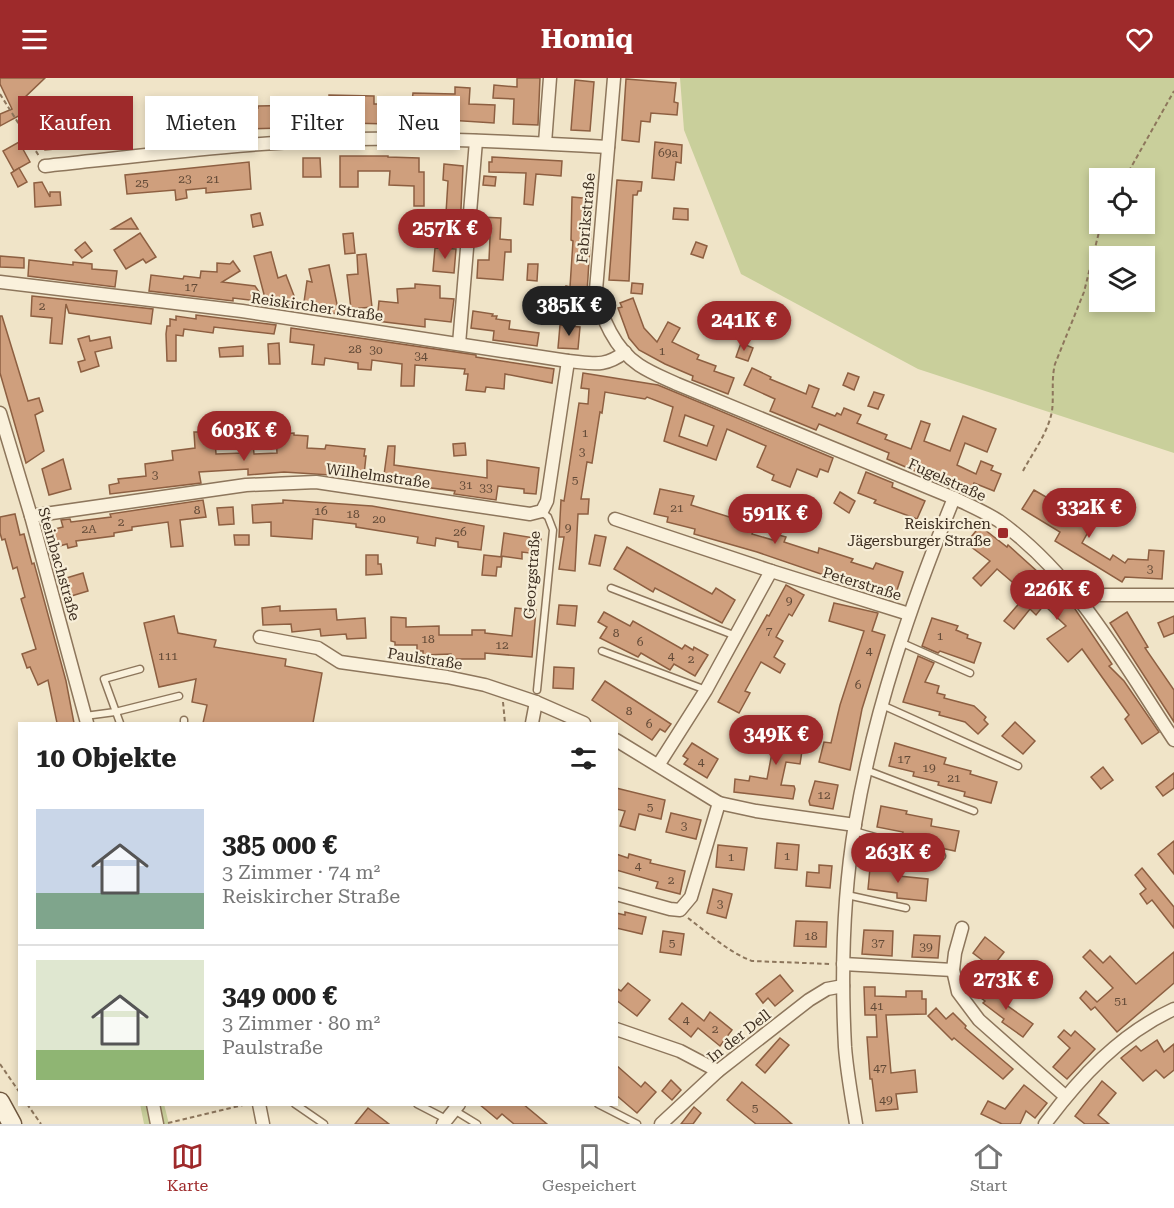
<!DOCTYPE html>
<html lang="de">
<head>
<meta charset="utf-8">
<style>
	:root { --surface:#fff; --page:#f6f6f6; --text:#222; --muted:#767676; --line:#e0e0e0; --accent:#9e2a2b }
	body { margin:0; font-family:"Roboto Serif",serif; background:var(--page); color:var(--text); height:100vh; display:flex; flex-direction:column; font-size:22px; white-space:nowrap }
	* { box-sizing:border-box; margin:0 }
	p { font-size:20px; color:var(--muted) }
	.icon { flex:none; width:33px; height:33px; fill:none; stroke:currentColor; stroke-width:2; stroke-linecap:round; stroke-linejoin:round }
	.map { position:relative; flex:1; overflow:hidden }
	.side { position:absolute; left:18px; top:644px; width:600px; height:384px; display:flex; flex-direction:column; background:var(--surface); border-radius:0px; box-shadow:0 3px 9px #0003 }
	.side>* { flex:none }
	.guide { position:absolute; left:18px; top:18px; width:600px; height:54px; display:flex; gap:12px }
	.tools { position:absolute; left:1089px; top:90px; display:grid; gap:12px }
	.tools a { display:grid; place-items:center; width:66px; height:66px; border-radius:0px; background:var(--surface); box-shadow:0 3px 9px #0003; font-size:30px }
	.price { position:absolute; translate:-50% -51px; padding:0 14px; border-radius:21px; background:var(--accent); color:#fff; font-size:20px; line-height:39px; filter:drop-shadow(0 2px 3px #0008) }
	.price::after { content:''; position:absolute; left:50%; top:36px; width:18px; height:14px; margin-left:-9px; background:inherit; clip-path:polygon(0 0,100% 0,50% 100%) }
	.price.selected { background:#222; color:#fff }
	ul { padding:0; list-style:none }
	li { display:flex; align-items:center; gap:18px; height:150px; padding:0 18px }
	li+li { border-top:2px solid var(--line) }
	li span { display:grid; place-items:center; flex:none; width:168px; height:120px; border-radius:0px; color:#555 }
	li>.icon { margin-inline-start:auto }
	span .icon { width:72px; height:72px; fill:#fffc; stroke-width:1 }
	li b { font-size:26px }
	h2 { display:flex; justify-content:space-between; align-items:center; height:72px; padding:0 18px; font-size:26px }
	.pill { padding:0 21px; border-radius:0px; background:var(--surface); box-shadow:0 3px 9px #0003; font-size:21px; line-height:54px }
	.pill.selected { background:var(--accent); color:#fff }
	header { display:flex; justify-content:space-between; align-items:center; height:78px; padding:0 18px; background:var(--accent); color:#fff; font-size:27px; font-weight:700 }
	.menu { display:flex; justify-content:space-around; align-items:center; height:84px; border-top:2px solid var(--line); background:var(--surface); font-size:16px; color:var(--muted) }
	.menu a { display:grid; justify-items:center; gap:3px }
	.menu .selected { color:var(--accent) }
	.map>svg:first-child { display:block }
	.green { fill:#c9cf9b; fill-rule:evenodd }
	.building { fill:#cf9f7d; stroke:#8d5f41; stroke-width:1.5; fill-rule:evenodd }
	.lines { fill:none; stroke-linecap:round; stroke-linejoin:round }
	.service-casing { stroke:#8d765c; stroke-width:9 }
	.minor-casing { stroke:#8d765c; stroke-width:15 }
	.secondary-casing { stroke:#6f573f; stroke-width:21 }
	.path { stroke:#8d765c; stroke-width:2; stroke-dasharray:4.5 3; stroke-linecap:butt }
	.service { stroke:#faf1dc; stroke-width:6 }
	.minor { stroke:#faf1dc; stroke-width:12 }
	.secondary { stroke:#faf1dc; stroke-width:18 }
	.poi-dot { fill:#9e2a2b; stroke:#f7eed8; stroke-width:2 }
	.labels { text-anchor:middle; dominant-baseline:central; stroke-width:4.5; stroke-linejoin:round; paint-order:stroke }
	.number-label { font-size:12px; fill:#624a37 }
	.street-label { font-size:15px; fill:#3d2e20; stroke:#f7eed8 }
	.poi-label { font-size:15px; fill:#3d2e20; stroke:#f7eed8; text-anchor:end }
</style>
</head>
<body>
<header><svg class="icon" aria-label="menu" viewBox="0 0 24 24"><path d="M4 6h16M4 12h16M4 18h16"/></svg>Homiq<svg class="icon" aria-label="heart" viewBox="0 0 24 24"><path d="M12 20l-8-8c-3-5 5-10 8-4 3-6 11-1 8 4z"/></svg></header>
<div class="map">
<svg width="1174" height="1046" viewBox="0 0 1174 1046">
	<rect width="100%" height="100%" fill="#f0e4c8"/>
	<g class="green">
		<path d="M680,0H1174V375L918,291L741,196L684,52ZM1144,100V146H1100V100ZM1144,178V224H1100V178Z"/>
		<path d="M140,1026H164L169,1046H144Z"/>
	</g>
	<g class="building">
		<path d="M0,0H45L20,24L26,34L0,48V36L12,31L0,6Z"/>
		<path d="M517,0H540L538,47L513,46L514,21L493,20L494,7L517,9Z"/>
		<path d="M626,1L676,5L674,24L678,25L677,37L651,35L650,44L641,43L639,64L622,62Z"/>
		<path d="M575,2L594,4L590,53L571,52Z"/>
		<path d="M455,9L470,10L469,26L495,27L494,45L448,42V45L389,43V46L348,45V47H318V49L247,51V54L186,58V60L160,64L158,46L169,45L167,32L182,30V28L196,26L198,41L227,38V32L258,30V28L307,27V23H329V17L374,18V26H395L396,24H412L413,15L455,16Z"/>
		<path d="M76,49L78,69L45,72L44,52Z"/>
		<path d="M19,64L30,84L14,93L3,73Z"/>
		<path d="M655,64L682,67L681,85L676,84L674,102L652,100Z"/>
		<path d="M340,78H388V79L419,80V94H424V128H414V108L389,107L390,93H358V109H340Z"/>
		<path d="M492,79L562,83L561,98L536,96L533,127L524,126L526,95L489,94V84H492Z"/>
		<path d="M303,80H320L321,99H303Z"/>
		<path d="M249,84L251,111L206,115V110L186,112L187,120L176,122L175,112L127,116L125,97Z"/>
		<path d="M444,86L463,88L460,152L445,151L448,103L443,102Z"/>
		<path d="M19,90L27,104L18,109L11,95Z"/>
		<path d="M484,98L496,99L495,108L483,107Z"/>
		<path d="M617,102L642,104L641,113H638L637,117H633L629,203L609,202Z"/>
		<path d="M42,104L50,119V114H60L61,127L35,129L34,105Z"/>
		<path d="M572,119L593,121L586,230L574,229V225L555,224V213H565L566,208L570,209L573,163L571,162Z"/>
		<path d="M674,130L688,131V142L673,141Z"/>
		<path d="M260,135L263,147L253,149L251,137Z"/>
		<path d="M480,139L501,140L500,161L511,162V174H505L503,202L477,200L478,182H489L490,159H479Z"/>
		<path d="M131,140L138,151H112Z"/>
		<path d="M140,155L156,179L146,185L143,181L126,191L114,172Z"/>
		<path d="M353,155L355,175L345,176L343,156Z"/>
		<path d="M85,164L92,173L82,180L75,172Z"/>
		<path d="M696,164L707,168L703,180L691,176Z"/>
		<path d="M435,170L456,171L454,195L433,193Z"/>
		<path d="M271,174L278,200L286,197L298,228L266,224L254,178Z"/>
		<path d="M366,176L372,229L351,231L347,197L358,196L357,177Z"/>
		<path d="M0,178L24,180V190L0,189Z"/>
		<path d="M29,182L73,187V184L92,186V191L117,193L115,209L28,198Z"/>
		<path d="M233,183L240,193L222,204L255,208L266,224L233,220V223L149,213L151,197L183,201L184,198L200,200L201,193L217,194V185L230,186Z"/>
		<path d="M528,186H538L537,203L527,202Z"/>
		<path d="M329,187L339,236L303,231L307,203L312,204L309,191Z"/>
		<path d="M632,205L643,206L642,216L631,215Z"/>
		<path d="M415,206L440,208V220L454,221L451,244L425,241V249L377,243L379,223L398,225L397,211L415,210Z"/>
		<path d="M32,218L153,231L151,246L69,235L66,226L62,266L50,265L52,240L31,238Z"/>
		<path d="M633,220L644,250L657,264L668,244L680,250L672,264L699,277L697,281L716,288L714,293L734,300L728,316L692,302L693,298L665,286L639,272L629,260L618,230L622,229L620,225Z"/>
		<path d="M473,233L493,236L492,238H497L496,241L510,243L509,251L539,255L537,268L493,262L494,253L471,250Z"/>
		<path d="M196,237L276,247L274,256L214,249L213,255L184,251L183,258L176,257V283H167L166,256L167,248H170V241L176,242V238L196,241Z"/>
		<path d="M0,238H2L28,323L39,320L43,333L35,337L44,373L26,385L0,295Z"/>
		<path d="M560,247L580,249L578,271L558,270Z"/>
		<path d="M291,250L476,277V279L554,291L552,305L505,296L504,311L486,309L485,314L466,312L468,296H464L465,291L415,287L414,308H401L402,286L372,282L371,292L358,291V285L325,280L324,287L312,286L314,267L290,264Z"/>
		<path d="M89,258L90,263L110,259L112,270L95,274L99,288L81,294L78,284L85,282L78,261Z"/>
		<path d="M279,265L280,286H269L268,266Z"/>
		<path d="M741,265L753,270L748,283L736,279Z"/>
		<path d="M243,268V278L220,279L219,270Z"/>
		<path d="M752,290L771,299L770,301L806,316L809,307L819,311L812,329L835,338L837,335L841,337L844,330L861,337L857,345L887,357L885,361L911,371L921,343L930,346L924,363L950,373L963,338L996,351L987,374L965,365L957,387L976,396L981,383L993,388L991,392L1001,396L994,413L974,405L969,416L887,381L889,375L819,346L816,352L770,333L775,321L744,307Z"/>
		<path d="M583,295L658,307L833,380L828,394L820,391L817,399L797,391L790,409L772,402L774,397L757,389L766,368L727,351L716,382L664,363L673,329L647,319L645,321L605,314L602,335L600,334L592,385L587,384L581,421H589L588,436H578L575,493L559,491L564,459H559L561,422L564,423L579,325L588,326L589,311L581,310ZM685,337L714,348L707,368L679,358Z"/>
		<path d="M848,295L859,299L854,312L843,307Z"/>
		<path d="M874,314L884,317L878,331L868,328Z"/>
		<path d="M214,347L216,376L243,375L242,354H252L254,376L277,375L276,356L294,355V357L308,358L307,370L325,371L326,367L365,371L364,378H366L364,397L330,394V397L284,394L248,397V391L199,394L201,405L110,416L109,407L119,405L118,401L146,398L145,386L173,382L172,373L195,370L194,354H201L200,348Z"/>
		<path d="M465,365L466,377L454,378L453,366Z"/>
		<path d="M388,368H395L394,387L487,400V382L539,390L536,416L524,415V411L498,408L496,422L454,416L455,413L383,404Z"/>
		<path d="M63,381L71,411L49,417L42,391Z"/>
		<path d="M866,394L893,405L892,409L925,423L917,441L874,425L876,422L858,415Z"/>
		<path d="M660,411L694,418L691,427L755,447L752,456L773,462L775,456L786,459L784,464L818,475L819,470L853,481L851,484L873,491L876,485L903,494L894,521L757,474L694,456L695,451L667,444L668,439L654,436Z"/>
		<path d="M1034,412L1058,426L1063,415L1076,421L1070,434L1092,447L1082,465L1110,482L1113,477L1125,485L1128,481L1148,482L1149,472L1164,473L1162,501L1125,499L1122,504L1055,463L1060,454L1022,431Z"/>
		<path d="M840,414L855,423L849,435L834,425Z"/>
		<path d="M203,422L206,439L180,442L183,468L171,469L168,444L132,449V452L114,455V458L76,463L77,468L68,470L67,466L52,470L47,453L63,449L61,442L70,441L71,444L111,439L110,436Z"/>
		<path d="M283,422L372,428L484,448L481,472L458,469V464L436,460L435,468L417,465L418,459L356,449V446L313,441L312,461L271,458V444L253,445L252,427L283,425Z"/>
		<path d="M233,429L234,446L219,447L217,430Z"/>
		<path d="M15,436L20,457L24,456L32,486L34,485L66,603L74,645H57L48,602L38,607L30,589L27,590L22,576L36,571L21,521L25,519L17,489L13,491L5,461L2,462L0,455V439Z"/>
		<path d="M980,448L1007,469L1008,467L1069,522L1112,586L1109,588L1124,603L1159,654L1142,666L1125,641L1129,637L1082,571L1068,584L1047,561L1066,548L1044,527L1036,537L1030,531L1014,551L1004,543L1022,522L1013,514L1018,509L997,491L981,508L973,500L990,483L966,465Z"/>
		<path d="M504,455L541,461L538,476L522,474V481L501,478Z"/>
		<path d="M234,457H249V467H235Z"/>
		<path d="M595,457L606,459L600,488L589,486Z"/>
		<path d="M627,469L712,516L716,510L735,522L722,545L655,510L653,514L614,491Z"/>
		<path d="M366,477H378V486H381L382,496L366,497Z"/>
		<path d="M484,477L502,479L501,489H497L496,498L482,497Z"/>
		<path d="M83,495L88,513L68,519L63,501Z"/>
		<path d="M786,507L804,517L792,538L789,536L776,559L783,563L774,579L785,586L780,595L761,584L745,613L750,615L739,635L718,624L767,537L769,538Z"/>
		<path d="M834,525L878,535L872,553L885,557L862,631L850,692L819,684L824,664L831,665L840,627L864,553L829,543Z"/>
		<path d="M559,527L577,528L575,548L557,546Z"/>
		<path d="M280,528V533L336,531L337,542L365,540L366,560L347,561L346,556L321,558L320,551L292,554L291,546L263,547L262,530Z"/>
		<path d="M515,530L536,532L532,579L485,575V581H451V576L423,577V573H417V567H395V564L391,563V539L406,540V549L439,548V557H472V552H485V555L512,558Z"/>
		<path d="M604,534L630,548L633,543L682,571L685,567L693,572L694,569L708,577L695,598L674,586L670,592L641,575L638,579L600,560L607,549L598,544Z"/>
		<path d="M1127,534L1148,569L1145,570L1174,612V644L1110,545Z"/>
		<path d="M174,538L178,555L216,562L214,569L286,581L285,588L322,595L313,645H203L207,627L192,624L196,601L159,609L144,545Z"/>
		<path d="M1174,538V555L1164,559L1158,545Z"/>
		<path d="M932,540L958,548L956,552L968,557L967,560L981,565L974,585L940,573L938,575L922,568Z"/>
		<path d="M918,578L934,585L925,604L939,608L937,615L945,617L944,620L974,628L986,639L984,642L988,646L978,656L965,644L939,637L940,634L903,624Z"/>
		<path d="M554,589L574,590L573,611L553,610Z"/>
		<path d="M605,603L671,646L665,654L660,651L652,662L592,622Z"/>
		<path d="M778,643L801,648L796,672L802,673L800,686L786,684L781,707L794,708L795,711L793,721L734,714L735,701L749,703L750,698L767,701Z"/>
		<path d="M1015,644L1035,663L1023,676L1002,658Z"/>
		<path d="M692,665L718,681L707,700L684,686L688,681L683,678Z"/>
		<path d="M895,665L946,680L944,686L971,693L970,696L997,704L991,725L964,718L965,714L938,707L939,704L913,698L914,694L889,688Z"/>
		<path d="M1103,689L1113,702L1101,711L1091,699Z"/>
		<path d="M1174,695V710L1163,718L1156,709Z"/>
		<path d="M815,703L838,707L833,731L810,727L809,723Z"/>
		<path d="M616,710L665,722L661,741L639,736L635,752L620,748L625,733L616,731Z"/>
		<path d="M881,728L907,733L906,736L932,741L931,748L959,753L955,773L927,767L928,763L902,758L903,754L877,749Z"/>
		<path d="M671,735L701,742L696,761L666,754Z"/>
		<path d="M1174,763V796L1158,776Z"/>
		<path d="M777,765L799,767L797,792L775,790Z"/>
		<path d="M718,767L747,770L744,792L716,789Z"/>
		<path d="M616,776L628,780L629,776L651,782L650,785L685,793L680,816L656,810L658,804L616,792Z"/>
		<path d="M819,787L832,788L830,810L806,808L807,794L819,795Z"/>
		<path d="M870,790L900,793L899,798L928,801L926,823L897,820V815L868,811Z"/>
		<path d="M1142,790L1174,829V850L1152,822L1147,826L1140,816L1146,811L1135,797Z"/>
		<path d="M713,811L732,816L726,840L707,835Z"/>
		<path d="M625,834L646,839L642,856L616,850V835L625,837Z"/>
		<path d="M796,843L827,844L826,869L794,868Z"/>
		<path d="M864,852L893,853L892,878L862,876Z"/>
		<path d="M663,853L684,856L681,877L660,874Z"/>
		<path d="M914,857L940,858L938,880L912,879Z"/>
		<path d="M985,859L1004,874L993,888L996,890L985,905L976,897L986,885L973,875Z"/>
		<path d="M1090,872L1103,885L1110,878L1136,906L1174,874V905L1117,954L1095,929L1091,932L1080,920L1086,913L1097,924L1113,910L1083,879Z"/>
		<path d="M780,897L793,913L775,928L768,920L763,925L756,916Z"/>
		<path d="M628,905L650,922L637,938L616,922V910L621,913Z"/>
		<path d="M992,906L1010,920L1005,926L1033,946L1023,959L1002,944L1004,941L983,925L985,923L981,920Z"/>
		<path d="M864,909H875V918L906,919V913H922V921H926V936L886,937L891,995L915,992L917,1014L896,1016L898,1031L876,1033L872,1001H870L867,959H877L876,937H865Z"/>
		<path d="M682,925L704,943L710,934L732,952L720,968L698,950L691,959L669,941Z"/>
		<path d="M936,930L946,941L953,935L966,948L965,950L1013,991L1003,1001L954,960L952,962L928,938Z"/>
		<path d="M1064,952L1071,958L1075,953L1095,971L1067,1001L1053,989L1070,970L1058,959Z"/>
		<path d="M780,960L789,967L765,995L756,987Z"/>
		<path d="M1157,962L1164,974L1174,966V992L1164,1000L1156,992L1143,1003L1121,980L1136,968L1141,973Z"/>
		<path d="M616,987L641,1009L645,1004L656,1014L637,1035L616,1017Z"/>
		<path d="M671,1002L681,1012L672,1022L662,1013Z"/>
		<path d="M1102,1003L1116,1015L1098,1037L1109,1046H1085L1075,1038Z"/>
		<path d="M742,1004L776,1032L792,1046H756L735,1029L727,1022Z"/>
		<path d="M1024,1007L1047,1025L1035,1040L1026,1033L1020,1046H1002L981,1036L988,1023L1005,1031Z"/>
		<path d="M479,1026H523L547,1046H514L502,1036L497,1041Z"/>
		<path d="M694,1029L701,1035L693,1046H681Z"/>
		<path d="M368,1030L389,1046H355Z"/>
	</g>
	<g class="lines">
		<defs>
			<g id="service">
				<path d="M611,510L736,558"/>
				<path d="M900,564L970,595"/>
				<path d="M602,573L706,612"/>
				<path d="M537,612L553,452L548,439L542,434"/>
				<path d="M882,627L1018,688"/>
				<path d="M85,638L115,634L179,618"/>
				<path d="M120,645L104,601L140,591"/>
				<path d="M184,645V642"/>
				<path d="M866,692L974,733"/>
				<path d="M854,753L942,778"/>
				<path d="M847,817L906,830"/>
				<path d="M295,1026L324,1046"/>
				<path d="M417,1026L446,1041"/>
				<path d="M598,1026L637,1046"/>
				<path d="M454,1032L477,1046"/>
			</g>
			<g id="minor">
				<path d="M614,0L596,212C601,240 615,271 639,287C651,295 664,300 677,306L954,420C969,427 985,434 999,443C1076,498 1123,585 1174,662"/>
				<path d="M545,65L550,0"/>
				<path d="M45,88C147,77 250,64 353,61C438,60 523,64 608,69"/>
				<path d="M0,204L242,233L568,283C593,285 604,290 625,274"/>
				<path d="M459,266L476,63"/>
				<path d="M0,335L31,438L87,645"/>
				<path d="M31,438L246,407L316,404L530,436L542,433L547,423L568,283"/>
				<path d="M615,441L771,493L909,536"/>
				<path d="M1081,522L1098,517H1174"/>
				<path d="M260,559L318,570L340,584L447,599L485,607L536,624L584,645"/>
				<path d="M532,645L536,624"/>
				<path d="M616,662L719,725L756,733L855,747"/>
				<path d="M659,686L706,612L771,493"/>
				<path d="M616,816L670,831L680,832L691,819L719,725"/>
				<path d="M962,850L955,875L953,892L958,914L979,942L1065,1018"/>
				<path d="M843,886L953,892"/>
				<path d="M616,951L680,973L718,993"/>
				<path d="M153,1026L157,1046"/>
				<path d="M259,1026L263,1046"/>
				<path d="M443,1046L459,1026"/>
				<path d="M661,1046L718,993L809,922L827,911L843,908"/>
				<path d="M856,1046C852,1021 847,995 845,969C841,895 843,819 855,746C874,633 911,525 954,420"/>
				<path d="M1045,1046C1080,999 1120,956 1174,931"/>
			</g>
			<path id="secondary" d="M0,1024L12,1046"/>
		</defs>
		<use href="#service" class="service-casing"/>
		<use href="#minor" class="minor-casing"/>
		<use href="#secondary" class="secondary-casing"/>
		<g class="path">
			<path d="M0,16L39,78"/>
			<path d="M1125,100L1174,13"/>
			<path d="M1023,393C1033,374 1048,355 1052,333C1054,318 1051,302 1055,286L1084,214L1101,146"/>
			<path d="M503,624L505,645"/>
			<path d="M688,840C708,855 728,874 752,883L831,886"/>
			<path d="M0,986L20,1015"/>
			<path d="M27,1026L41,1046"/>
			<path d="M168,1045L247,1026"/>
		</g>
		<use href="#service" class="service"/>
		<use href="#minor" class="minor"/>
		<use href="#secondary" class="secondary"/>
	</g>
	<rect class="poi-dot" x="997" y="449" width="12" height="12" rx="3"/>
	<g class="labels">
		<g class="number-label">
			<text x="668" y="75">69a</text>
			<text x="185" y="101">23</text>
			<text x="213" y="101">21</text>
			<text x="142" y="105">25</text>
			<text x="191" y="209">17</text>
			<text x="42" y="228">2</text>
			<text x="355" y="271">28</text>
			<text x="376" y="272">30</text>
			<text x="662" y="273">1</text>
			<text x="421" y="278">34</text>
			<text x="585" y="355">1</text>
			<text x="582" y="374">3</text>
			<text x="155" y="397">3</text>
			<text x="575" y="402">5</text>
			<text x="466" y="407">31</text>
			<text x="486" y="410">33</text>
			<text x="677" y="430">21</text>
			<text x="197" y="432">8</text>
			<text x="321" y="433">16</text>
			<text x="353" y="436">18</text>
			<text x="379" y="441">20</text>
			<text x="121" y="444">2</text>
			<text x="568" y="450">9</text>
			<text x="89" y="451">2A</text>
			<text x="460" y="454">26</text>
			<text x="1150" y="491">3</text>
			<text x="789" y="523">9</text>
			<text x="769" y="553">7</text>
			<text x="616" y="555">8</text>
			<text x="940" y="558">1</text>
			<text x="428" y="561">18</text>
			<text x="640" y="564">6</text>
			<text x="502" y="567">12</text>
			<text x="869" y="573">4</text>
			<text x="168" y="578">111</text>
			<text x="671" y="578">4</text>
			<text x="691" y="581">2</text>
			<text x="858" y="607">6</text>
			<text x="629" y="633">8</text>
			<text x="649" y="646">6</text>
			<text x="904" y="681">17</text>
			<text x="701" y="684">4</text>
			<text x="929" y="690">19</text>
			<text x="954" y="700">21</text>
			<text x="824" y="717">12</text>
			<text x="650" y="729">5</text>
			<text x="684" y="748">3</text>
			<text x="787" y="778">1</text>
			<text x="731" y="779">1</text>
			<text x="638" y="788">4</text>
			<text x="671" y="802">2</text>
			<text x="720" y="826">3</text>
			<text x="811" y="858">18</text>
			<text x="672" y="865">5</text>
			<text x="878" y="865">37</text>
			<text x="926" y="869">39</text>
			<text x="1121" y="923">51</text>
			<text x="877" y="928">41</text>
			<text x="686" y="942">4</text>
			<text x="715" y="951">2</text>
			<text x="880" y="990">47</text>
			<text x="886" y="1022">49</text>
			<text x="755" y="1030">5</text>
		</g>
		<g class="street-label">
			<text transform="translate(586 140) rotate(-85)">Fabrikstraße</text>
			<text transform="translate(317 229) rotate(8)">Reiskircher Straße</text>
			<text transform="translate(378 398) rotate(8)">Wilhelmstraße</text>
			<text transform="translate(947 402) rotate(24)">Fugelstraße</text>
			<text transform="translate(59 486) rotate(74)">Steinbachstraße</text>
			<text transform="translate(532 497) rotate(-86)">Georgstraße</text>
			<text transform="translate(862 506) rotate(17)">Peterstraße</text>
			<text transform="translate(425 581) rotate(9)">Paulstraße</text>
			<text transform="translate(739 958) rotate(-38)">In der Dell</text>
		</g>
		<g class="poi-label">
			<text x="991" y="446">Reiskirchen<tspan x="991" dy="17">Jägersburger Straße</tspan></text>
		</g>
	</g>
</svg>
<div class="tools">
<a><svg class="icon" aria-label="locate" viewBox="0 0 24 24"><circle cx="12" cy="12" r="6"/><path d="M12 2v4M12 18v4M2 12h4M18 12h4"/></svg></a>
<a><svg class="icon" aria-label="layers" viewBox="0 0 24 24"><path d="M12 4l9 5-9 5-9-5zM3 14l9 5 9-5"/></svg></a>
</div>
<b class="price" style="left:445px;top:182px">257K €</b>
<b class="price selected" style="left:569px;top:259px">385K €</b>
<b class="price" style="left:744px;top:274px">241K €</b>
<b class="price" style="left:244px;top:384px">603K €</b>
<b class="price" style="left:1089px;top:461px">332K €</b>
<b class="price" style="left:775px;top:467px">591K €</b>
<b class="price" style="left:1057px;top:543px">226K €</b>
<b class="price" style="left:776px;top:688px">349K €</b>
<b class="price" style="left:898px;top:806px">263K €</b>
<b class="price" style="left:1006px;top:933px">273K €</b>
<div class="guide">
<a class="pill selected">Kaufen</a>
<a class="pill">Mieten</a>
<a class="pill">Filter</a>
<a class="pill">Neu</a>
</div>
<section class="side">
<h2>10 Objekte<svg class="icon" aria-label="filters" viewBox="0 0 24 24"><path d="M4 7h16M4 17h16"/><circle cx="9" cy="7" r="2"/><circle cx="15" cy="17" r="2"/></svg></h2>
<ul>
<li><span style="background:linear-gradient(#c9d6e8 70%,#7fa58c 0)"><svg class="icon" aria-label="home" viewBox="0 0 24 24"><path d="M3 11l9-7 9 7M6 9v11h12V9"/></svg></span><div><b>385 000 €</b><p>3 Zimmer · 74 m²</p><p>Reiskircher Straße</p></div></li>
<li><span style="background:linear-gradient(#dfe7d0 75%,#8fb573 0)"><svg class="icon" aria-label="home" viewBox="0 0 24 24"><path d="M3 11l9-7 9 7M6 9v11h12V9"/></svg></span><div><b>349 000 €</b><p>3 Zimmer · 80 m²</p><p>Paulstraße</p></div></li>
</ul>
</section>
</div>
<nav class="menu">
<a class="selected"><svg class="icon" aria-label="map" viewBox="0 0 24 24"><path d="M3 6l6-2 6 2 6-2v14l-6 2-6-2-6 2zM9 4v14M15 6v14"/></svg>Karte</a>
<a><svg class="icon" aria-label="saved" viewBox="0 0 24 24"><path d="M7 4h10v16l-5-4-5 4z"/></svg>Gespeichert</a>
<a><svg class="icon" aria-label="home" viewBox="0 0 24 24"><path d="M3 11l9-7 9 7M6 9v11h12V9"/></svg>Start</a>
</nav>
</body>
</html>
